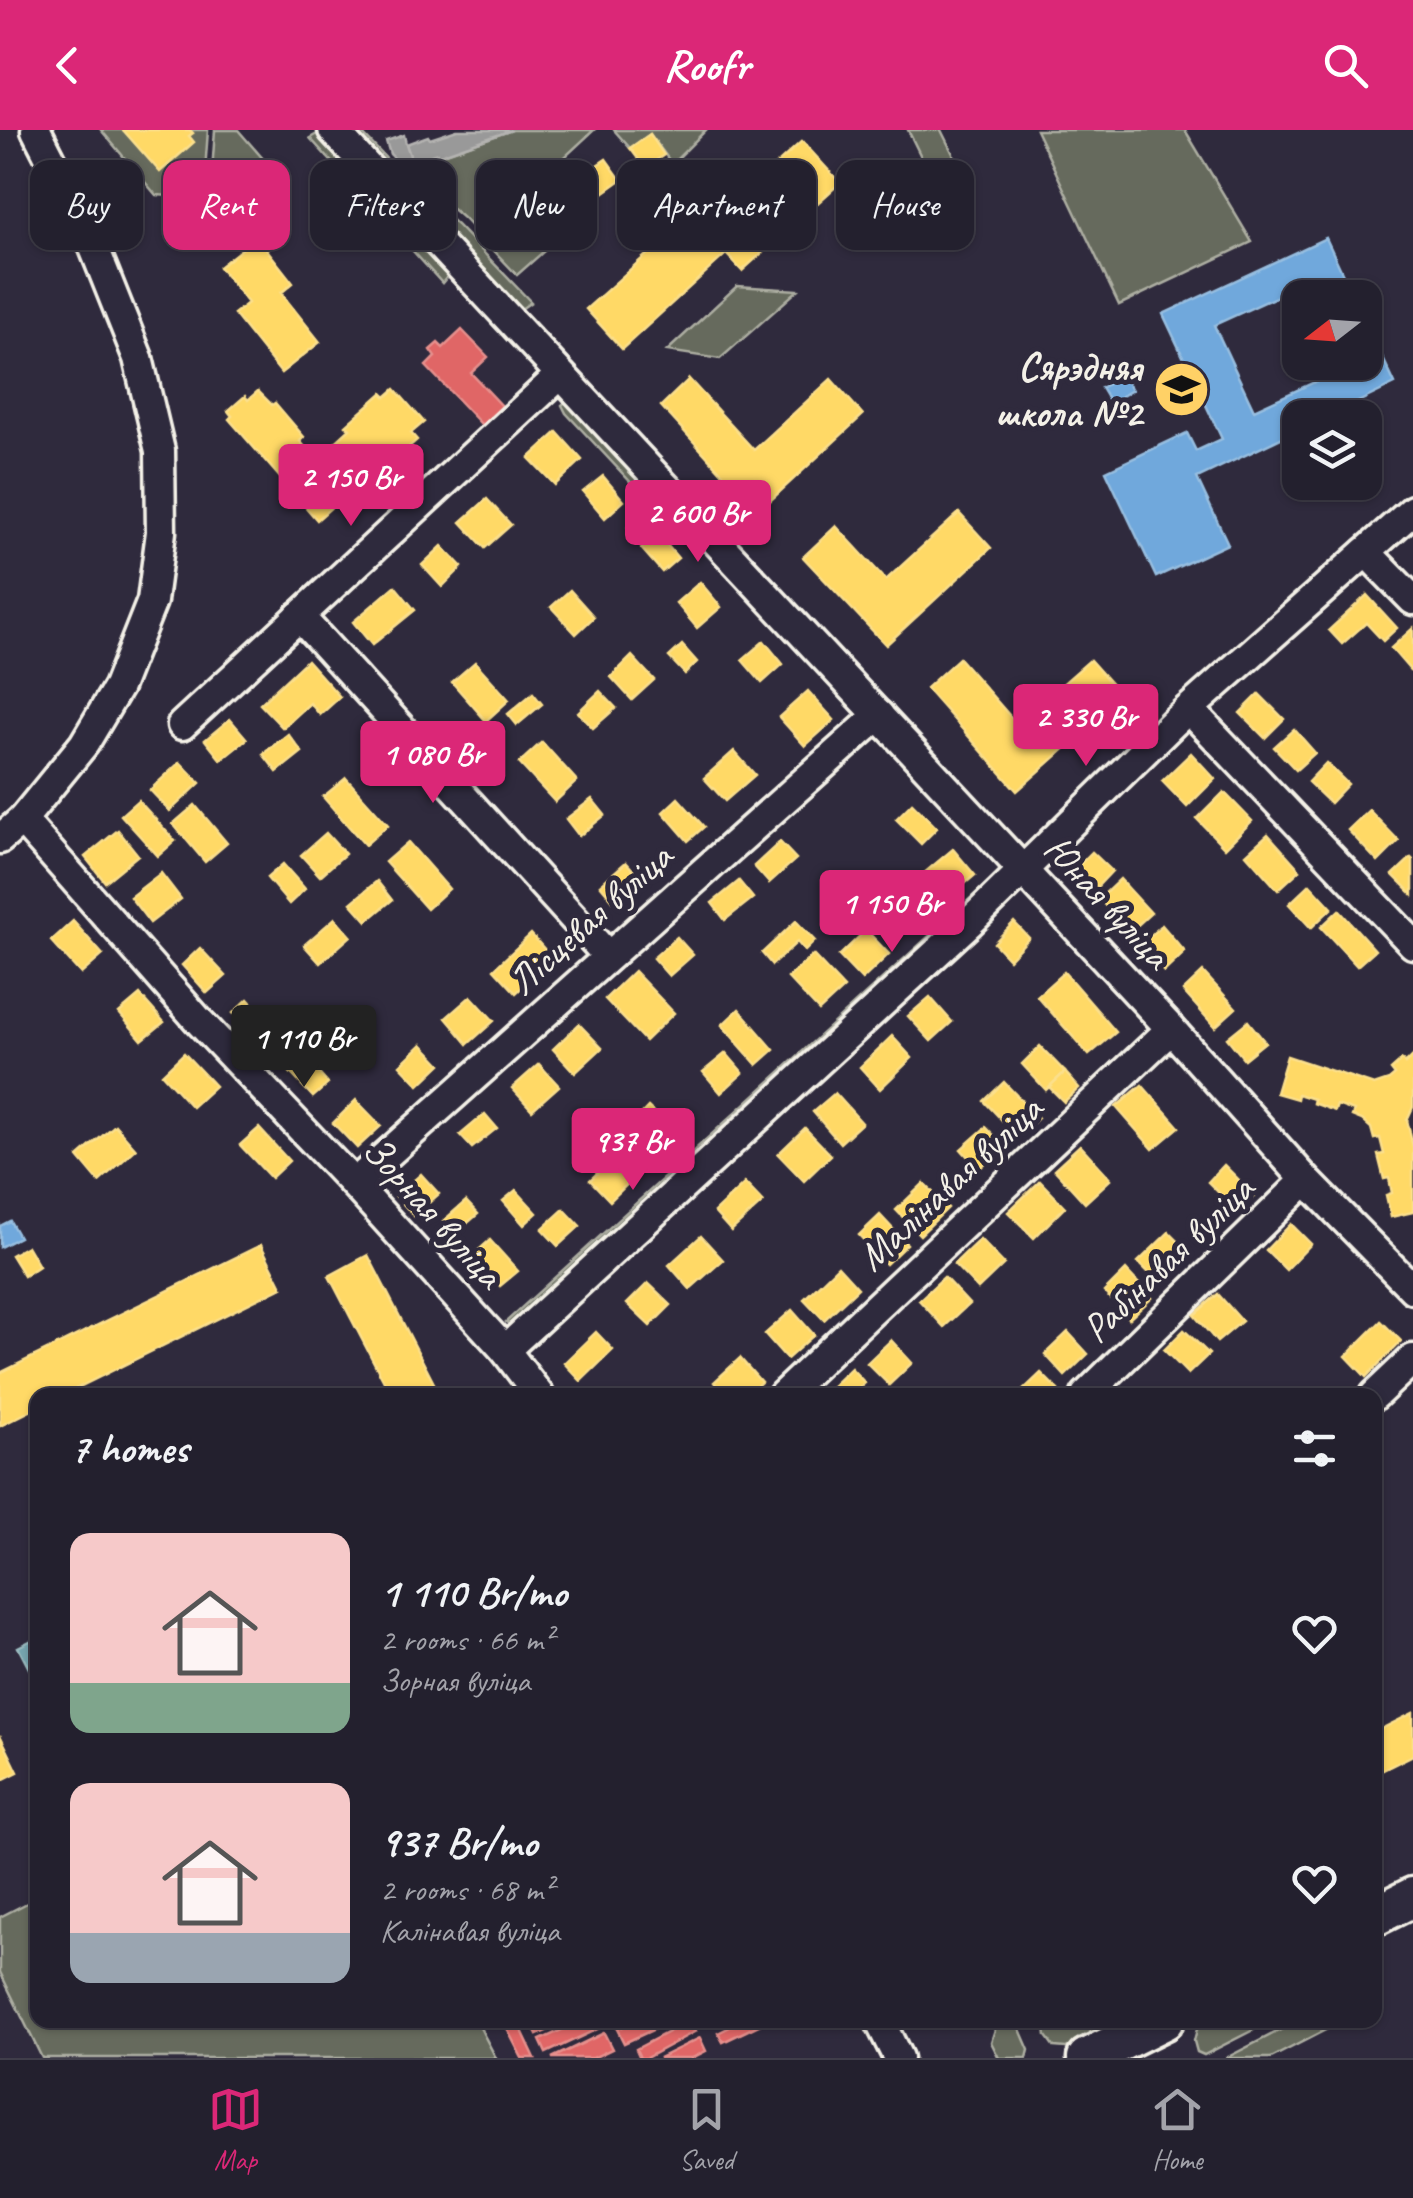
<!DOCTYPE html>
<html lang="en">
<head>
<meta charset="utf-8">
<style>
	:root { --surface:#23202e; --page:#2f2d3a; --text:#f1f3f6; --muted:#a3a3aa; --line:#403e4a; --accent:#db2777 }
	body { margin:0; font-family:Caveat,sans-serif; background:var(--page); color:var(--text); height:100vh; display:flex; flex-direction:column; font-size:38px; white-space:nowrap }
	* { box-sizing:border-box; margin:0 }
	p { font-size:32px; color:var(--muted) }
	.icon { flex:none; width:55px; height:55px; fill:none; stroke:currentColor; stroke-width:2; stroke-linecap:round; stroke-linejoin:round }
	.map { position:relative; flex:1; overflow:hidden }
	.details { position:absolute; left:30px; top:1258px; width:1352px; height:640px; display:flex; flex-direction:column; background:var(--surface); border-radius:20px; box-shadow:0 2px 8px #0004,0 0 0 2px var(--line) }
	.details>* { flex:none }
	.top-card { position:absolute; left:30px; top:30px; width:1355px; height:90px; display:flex; gap:20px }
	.needle { width:65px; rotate:253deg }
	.tools { position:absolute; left:1282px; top:150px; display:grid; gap:20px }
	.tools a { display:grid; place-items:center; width:100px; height:100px; border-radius:20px; background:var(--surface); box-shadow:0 2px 8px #0004,0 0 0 2px var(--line); font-size:50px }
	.price { position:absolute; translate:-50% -85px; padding:0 22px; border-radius:10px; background:var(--accent); color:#fff; font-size:32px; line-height:65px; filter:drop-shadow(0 2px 5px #0008) }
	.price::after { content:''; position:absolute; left:50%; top:60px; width:30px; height:22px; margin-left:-15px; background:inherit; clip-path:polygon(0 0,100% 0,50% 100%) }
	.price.selected { background:#222; color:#fff }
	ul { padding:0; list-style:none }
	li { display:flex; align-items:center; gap:30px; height:250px; padding:0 40px }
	li span { display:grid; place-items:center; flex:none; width:280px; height:200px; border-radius:20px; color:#555 }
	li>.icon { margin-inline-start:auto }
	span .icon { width:120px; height:120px; fill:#fffc; stroke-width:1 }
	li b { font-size:42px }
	h2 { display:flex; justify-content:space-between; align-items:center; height:120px; padding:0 40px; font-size:42px }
	.tag { padding:0 35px; border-radius:20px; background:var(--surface); box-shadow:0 2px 8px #0004,0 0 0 2px var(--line); font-size:35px; line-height:90px }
	.tag.selected { background:var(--accent); color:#fff }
	header { display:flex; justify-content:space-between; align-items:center; height:130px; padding:0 40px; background:var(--accent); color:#fff; font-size:45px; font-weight:700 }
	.menu { display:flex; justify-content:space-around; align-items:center; height:140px; border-top:2px solid var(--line); background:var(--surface); font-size:28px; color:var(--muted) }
	.menu a { display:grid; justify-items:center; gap:5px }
	.menu .selected { color:var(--accent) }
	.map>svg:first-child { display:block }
	.green { fill:#666b5d; stroke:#adaea2; stroke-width:2.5 }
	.homes { fill:#ffd966; stroke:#fce08d; stroke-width:2.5 }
	.shops { fill:#e06666; stroke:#e6908d; stroke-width:2.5 }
	.schools { fill:#6fa8dc; stroke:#97bee0; stroke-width:2.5 }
	.public { fill:#76a5af; stroke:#9cbcc0; stroke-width:2.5 }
	.industry { fill:#999; stroke:#b4b3b1; stroke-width:2.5 }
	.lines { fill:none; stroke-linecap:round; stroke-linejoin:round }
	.minor-casing { stroke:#f4f1e8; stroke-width:35 }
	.major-casing { stroke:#f4f1e8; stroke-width:45 }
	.minor { stroke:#2f2a3d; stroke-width:28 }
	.major { stroke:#2f2a3d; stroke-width:38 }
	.labels { text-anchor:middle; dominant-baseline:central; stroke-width:10; stroke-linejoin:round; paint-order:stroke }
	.poi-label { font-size:40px; font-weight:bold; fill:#f4f1e8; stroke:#2f2a3d; text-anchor:end }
	.street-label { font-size:40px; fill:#f4f1e8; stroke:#2f2a3d }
</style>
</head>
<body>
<header><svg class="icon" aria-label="back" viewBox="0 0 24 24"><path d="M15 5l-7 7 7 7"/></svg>Roofr<svg class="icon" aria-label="search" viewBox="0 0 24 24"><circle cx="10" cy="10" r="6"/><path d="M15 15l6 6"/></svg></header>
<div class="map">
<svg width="1413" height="1928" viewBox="0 0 1413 1928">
	<rect width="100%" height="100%" fill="#2f2a3d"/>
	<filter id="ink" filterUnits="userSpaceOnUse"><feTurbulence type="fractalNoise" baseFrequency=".01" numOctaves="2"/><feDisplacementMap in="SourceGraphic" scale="20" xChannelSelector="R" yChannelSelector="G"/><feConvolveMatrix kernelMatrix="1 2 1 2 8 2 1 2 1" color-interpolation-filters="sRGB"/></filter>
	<g filter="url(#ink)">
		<g class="green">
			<path d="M101,0H208L203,68L156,65Z"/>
			<path d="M215,0H238L265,31L223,70H210Z"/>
			<path d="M345,0H359L397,40L457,95L531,172L521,179L515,178Z"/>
			<path d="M512,0H594L554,37L586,72V84L517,145L463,88L398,32H412L437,23L438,26Z"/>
			<path d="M614,0H706L672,34L650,4L630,18Z"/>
			<path d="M908,0H941L956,30L929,43Z"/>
			<path d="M1036,0H1185L1252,112L1119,175Z"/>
			<path d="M317,4L323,6L447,142V147L442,153L310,8Z"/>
			<path d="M737,156L798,160L720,229L667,221Z"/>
			<path d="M571,270L703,415L702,422L697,423L566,283L562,275L565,272Z"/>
			<path d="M987,753L991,756L519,1194L510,1195L506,1192Z"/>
			<path d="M37,1768L38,1890H476L496,1928H42L0,1842V1787Z"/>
			<path d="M998,1890H1016L1029,1920L1027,1928H999L991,1912Z"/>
			<path d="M1056,1890H1123L1066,1918L1054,1917L1046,1906L1045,1897Z"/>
			<path d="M1215,1890H1273L1204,1925L1197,1922L1194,1911L1197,1899Z"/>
			<path d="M1300,1890H1345L1271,1928H1226Z"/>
		</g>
		<g class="homes">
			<path d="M123,0H190L193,3L189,6L194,12L160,42Z"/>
			<path d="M650,4L664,25L645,38L630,18Z"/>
			<path d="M802,11L840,53L742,141L704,100Z"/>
			<path d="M606,29L621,50L600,65L585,43Z"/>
			<path d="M691,85L726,124L622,219L586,179Z"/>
			<path d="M257,107L293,153L281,163L320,212L281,243L234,184L248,173L219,137Z"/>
			<path d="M689,249L754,320L831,249L863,285L758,382L661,276Z"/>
			<path d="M395,259L424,292L411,303L417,310L400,325L396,320L359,353L365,358L349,372L344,366L317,390L229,289L232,286L228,281L245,266L248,270L258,261L272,275L275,273L304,307L300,311L316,330L350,299L346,295L382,263L386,267Z"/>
			<path d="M557,302L582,330L555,355L529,328Z"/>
			<path d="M603,346L624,371L605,388L583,362Z"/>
			<path d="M487,369L511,395L485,418L461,392Z"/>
			<path d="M643,382L653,393L639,408L628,397Z"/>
			<path d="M959,383L991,418L886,515L803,427L836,396L886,450Z"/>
			<path d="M657,403L678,428L662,442L641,418Z"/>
			<path d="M442,416L462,437L442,457L422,435Z"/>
			<path d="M700,452L721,477L697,498L676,473Z"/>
			<path d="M395,456L415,480L372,515L353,492Z"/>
			<path d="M570,460L594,487L576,504L551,477Z"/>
			<path d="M1367,465L1397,498L1383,511L1366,493L1342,514L1329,500Z"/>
			<path d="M1413,498V538L1410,540L1391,518Z"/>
			<path d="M764,511L783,534L762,553L742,530Z"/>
			<path d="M682,515L697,532L685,544L669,527Z"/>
			<path d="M632,526L654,550L632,570L611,547Z"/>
			<path d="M959,528L1017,594L1090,530L1123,567L1017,661L926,558Z"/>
			<path d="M307,530L340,567L320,585L310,573L283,598L260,574Z"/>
			<path d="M475,532L509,570L486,591L452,552Z"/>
			<path d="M600,561L616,578L593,598L578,582Z"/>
			<path d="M808,561L834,590L805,616L779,587Z"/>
			<path d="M533,563L542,574L517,595L508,584Z"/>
			<path d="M1259,564L1284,589L1265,608L1240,583Z"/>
			<path d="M230,589L247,609L221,630L205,610Z"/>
			<path d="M1294,599L1315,623L1296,640L1274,617Z"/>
			<path d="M288,604L302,622L277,642L263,624Z"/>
			<path d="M542,612L577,651L555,672L519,633Z"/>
			<path d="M734,621L755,645L725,671L704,648Z"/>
			<path d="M1191,623L1215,649L1187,677L1162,651Z"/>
			<path d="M180,632L200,653L170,681L150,660Z"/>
			<path d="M1326,633L1348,654L1330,673L1308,652Z"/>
			<path d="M346,648L388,695L365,715L323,667Z"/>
			<path d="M1224,662L1252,691L1225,718L1197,689Z"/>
			<path d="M678,668L704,697L688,711L663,682Z"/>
			<path d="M592,669L605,685L579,706L566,689Z"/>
			<path d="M138,670L175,711L158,726L121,685Z"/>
			<path d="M912,673L937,698L921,714L896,689Z"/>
			<path d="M195,675L227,713L205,732L173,694Z"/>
			<path d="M1369,680L1399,711L1378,732L1348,700Z"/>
			<path d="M118,700L138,725L105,752L85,727Z"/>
			<path d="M326,703L345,724L320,746L301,725Z"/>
			<path d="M1268,704L1300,740L1278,760L1246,724Z"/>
			<path d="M408,712L449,759L427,779L385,732Z"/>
			<path d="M780,712L796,729L769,753L754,736Z"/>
			<path d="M953,719L975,745L939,776L916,750Z"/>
			<path d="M1092,722L1112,741L1095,759L1075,739Z"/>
			<path d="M1411,728L1413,730V765L1393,745Z"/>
			<path d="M626,732L643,751L616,774L600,755Z"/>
			<path d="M283,734L305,759L289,774L267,748Z"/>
			<path d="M161,743L181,769L150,793L130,767Z"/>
			<path d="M1120,749L1151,783L1130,802L1099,769Z"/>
			<path d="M377,751L392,770L367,791L351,773Z"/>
			<path d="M739,751L753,768L725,790L712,773Z"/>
			<path d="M1310,754L1332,778L1311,798L1289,774Z"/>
			<path d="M1339,780L1375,820L1357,836L1321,797Z"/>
			<path d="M335,788L351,806L320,833L304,815Z"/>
			<path d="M73,791L103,825L81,844L51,811Z"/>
			<path d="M796,791L815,811L805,821L797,812L772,835L762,823Z"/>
			<path d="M1014,792L1029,808L1009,829L994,813Z"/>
			<path d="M1162,795L1185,822L1164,842L1140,815Z"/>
			<path d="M866,800L889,824L862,850L839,826Z"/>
			<path d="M531,804L553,829L516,863L494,839Z"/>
			<path d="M677,807L693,825L669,846L653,828Z"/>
			<path d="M200,818L226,846L207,863L182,835Z"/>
			<path d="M813,825L844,858L819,881L788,848Z"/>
			<path d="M634,841L674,883L645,911L605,869Z"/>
			<path d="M1064,842L1116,902L1089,925L1037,866Z"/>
			<path d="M1203,842L1236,878L1215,897L1183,861Z"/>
			<path d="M140,865L164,892L142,910L119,883Z"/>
			<path d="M471,866L494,891L468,914L446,888Z"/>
			<path d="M930,867L952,892L931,911L908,886Z"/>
			<path d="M248,869L269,892L253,906L233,883Z"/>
			<path d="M739,879L774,920L757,935L722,895Z"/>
			<path d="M1248,891L1265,912L1244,929L1227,908Z"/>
			<path d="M579,894L602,918L575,943L553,919Z"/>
			<path d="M892,906L912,928L880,959L860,937Z"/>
			<path d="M422,914L441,934L419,955L400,935Z"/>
			<path d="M1040,916L1065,942L1046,960L1022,934Z"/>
			<path d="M300,922L328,954L313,967L284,936Z"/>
			<path d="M184,923L215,956L192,977L162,944Z"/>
			<path d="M726,923L743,943L721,963L703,942Z"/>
			<path d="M1287,926L1374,955L1389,950L1395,945L1391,940L1402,930L1405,934L1413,926V977L1407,990L1413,1017V1082L1391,1087L1386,1065L1392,1063L1389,1048L1384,1049L1378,1025L1384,1024L1380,1008L1374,1009L1371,998L1362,990L1352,986L1354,981L1337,975L1335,981L1313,973L1314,969L1298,964L1297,969L1276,963Z"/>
			<path d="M539,934L559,956L532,980L512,958Z"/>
			<path d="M1065,942L1079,958L1064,972L1049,957Z"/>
			<path d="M1004,952L1038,988L1018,1007L984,971Z"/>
			<path d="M1142,955L1179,997L1153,1019L1116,977Z"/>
			<path d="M835,963L862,993L840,1013L813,982Z"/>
			<path d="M356,970L381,996L357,1018L333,993Z"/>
			<path d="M648,977L680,1008L659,1030L627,999Z"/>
			<path d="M485,984L497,998L472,1018L460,1005Z"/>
			<path d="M115,995L136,1019L99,1052L78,1027Z"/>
			<path d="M986,997L1004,1016L979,1039L961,1019Z"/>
			<path d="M259,998L289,1031L271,1048L240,1015Z"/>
			<path d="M805,998L831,1025L804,1051L778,1024Z"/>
			<path d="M1080,1015L1111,1049L1085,1073L1054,1039Z"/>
			<path d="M620,1021L640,1042L610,1071L590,1050Z"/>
			<path d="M1224,1035L1255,1066L1238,1082L1208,1052Z"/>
			<path d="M421,1044L439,1064L414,1086L396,1066Z"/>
			<path d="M1040,1051L1065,1077L1034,1108L1008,1082Z"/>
			<path d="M745,1053L763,1072L731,1101L714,1082Z"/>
			<path d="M924,1053L948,1078L920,1105L896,1080Z"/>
			<path d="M516,1060L537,1083L524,1095L503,1071Z"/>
			<path d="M466,1071L478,1084L455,1104L443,1091Z"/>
			<path d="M564,1079L580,1096L558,1116L542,1099Z"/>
			<path d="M880,1085L907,1114L886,1134L859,1105Z"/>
			<path d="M1291,1094L1311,1114L1286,1140L1266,1120Z"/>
			<path d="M1169,1102L1192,1125L1161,1155L1138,1132Z"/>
			<path d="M701,1106L723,1130L690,1159L669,1135Z"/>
			<path d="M980,1109L1004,1134L978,1159L954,1134Z"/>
			<path d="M490,1110L518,1141L500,1156L473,1125Z"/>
			<path d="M261,1115L282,1157L63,1265H38V1277L0,1296V1243Z"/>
			<path d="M27,1116L39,1136L24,1146L11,1125Z"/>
			<path d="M368,1125L440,1265H391L329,1146Z"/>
			<path d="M838,1136L858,1158L824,1190L804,1169Z"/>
			<path d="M1126,1140L1152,1168L1129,1189L1104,1162Z"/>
			<path d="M944,1147L969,1174L944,1197L919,1170Z"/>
			<path d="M648,1153L671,1175L650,1196L627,1174Z"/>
			<path d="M1218,1164L1242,1191L1217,1212L1194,1185Z"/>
			<path d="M792,1180L814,1205L787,1229L765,1204Z"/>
			<path d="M1381,1191L1401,1211L1366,1247L1346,1226Z"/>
			<path d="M1184,1200L1209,1224L1188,1244L1164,1220Z"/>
			<path d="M596,1202L613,1220L581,1251L564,1233Z"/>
			<path d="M1068,1202L1088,1224L1065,1246L1045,1224Z"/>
			<path d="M891,1210L912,1233L889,1255L867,1233Z"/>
			<path d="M740,1228L761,1252L747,1265H725L714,1252Z"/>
			<path d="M851,1238L865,1253L852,1265H832L828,1260Z"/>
			<path d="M1041,1243L1058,1260L1053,1265H1018Z"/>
			<path d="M1413,1583V1625L1375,1644V1602Z"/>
			<path d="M0,1605L18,1642L0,1651Z"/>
		</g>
		<g class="shops">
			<path d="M462,200L488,227L471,243L502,276L482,295L426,236L435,227L430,220L438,213L443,218Z"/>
			<path d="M517,1890L535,1928H522L505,1895Z"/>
			<path d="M530,1890H571L537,1905Z"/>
			<path d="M583,1890H599L602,1897L546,1923L540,1910Z"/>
			<path d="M637,1890H674L624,1913L617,1899Z"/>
			<path d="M691,1890L696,1901L646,1928H640L636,1919Z"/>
			<path d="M744,1890H769L723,1912L718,1903Z"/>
			<path d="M604,1903L612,1919L593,1928H552Z"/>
			<path d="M700,1908L706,1921L692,1928H659Z"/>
		</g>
		<g class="schools">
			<path d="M1326,108L1354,168H1335L1324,145L1214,195L1254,280L1354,234L1353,232H1365V190L1395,254L1325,288H1300V299L1197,348L1228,414L1156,447L1106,341L1187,303L1196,321L1222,309L1163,184Z"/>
			<path d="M1123,245L1132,260L1110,273L1101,258Z"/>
			<path d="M10,1091L19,1107L0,1117V1096Z"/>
		</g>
		<path class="public" d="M38,1507V1556L18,1517Z"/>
		<g class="industry">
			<path d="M457,0H512L437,26V23L412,32L406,14L428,6L430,9Z"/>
			<path d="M404,5L406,14L412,32H398L390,24L386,11Z"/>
		</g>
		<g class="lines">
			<defs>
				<g id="minor">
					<path d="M333,0L1171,899L1306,1050L1413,1159"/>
					<path d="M1366,422L1413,470"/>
					<path d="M299,486L608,826"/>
					<path d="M1189,579L1413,814"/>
					<path d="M182,595L560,245"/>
					<path d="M22,690L198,890L354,1054L505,1220L539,1265"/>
					<path d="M0,709L22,690L84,614L118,557L152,471L161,402L160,321L138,228L87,100L36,0"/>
					<path d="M354,1054L879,585"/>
					<path d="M505,1220L969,793L1174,592L1413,380"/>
					<path d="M783,1265L1171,899"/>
					<path d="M1086,1265L1306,1050"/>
					<path d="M1375,1265L1413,1229"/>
					<path d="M879,1890L898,1928"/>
				</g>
				<g id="major">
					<path d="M1375,1786L1413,1767"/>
					<path d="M1087,1928L1164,1890"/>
				</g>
			</defs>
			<use href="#minor" class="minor-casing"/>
			<use href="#major" class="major-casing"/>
			<use href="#minor" class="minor"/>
			<use href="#major" class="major"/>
		</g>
	</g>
	<defs>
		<symbol id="school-disc" viewBox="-11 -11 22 22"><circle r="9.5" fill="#ffd166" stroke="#2f2a3d"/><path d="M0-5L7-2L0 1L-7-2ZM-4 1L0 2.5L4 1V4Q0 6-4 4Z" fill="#111"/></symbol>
	</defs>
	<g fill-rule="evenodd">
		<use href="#school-disc" x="1150" y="228" width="63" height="63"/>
	</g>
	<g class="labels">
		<g class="poi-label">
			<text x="1142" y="237">Сярэдняя<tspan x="1142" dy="46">школа №2</tspan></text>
		</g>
		<g class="street-label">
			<text transform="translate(1107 772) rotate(47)">Юная вуліца</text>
			<text transform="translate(590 789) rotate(-42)">Лісцевая вуліца</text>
			<text transform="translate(950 1053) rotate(-43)">Малінавая вуліца</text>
			<text transform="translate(433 1082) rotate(48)">Зорная вуліца</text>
			<text transform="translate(1168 1129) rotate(-44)">Рабінавая вуліца</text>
		</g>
	</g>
</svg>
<div class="tools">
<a><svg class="needle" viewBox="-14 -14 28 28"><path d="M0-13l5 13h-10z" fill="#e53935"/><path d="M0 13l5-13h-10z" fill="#a3a3aa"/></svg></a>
<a><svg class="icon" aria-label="layers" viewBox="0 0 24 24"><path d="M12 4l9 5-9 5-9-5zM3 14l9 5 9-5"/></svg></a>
</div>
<b class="price" style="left:351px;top:399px">2 150 Br</b>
<b class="price" style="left:698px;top:435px">2 600 Br</b>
<b class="price" style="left:1086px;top:639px">2 330 Br</b>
<b class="price" style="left:433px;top:676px">1 080 Br</b>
<b class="price" style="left:892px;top:825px">1 150 Br</b>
<b class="price selected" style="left:304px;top:960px">1 110 Br</b>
<b class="price" style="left:633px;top:1063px">937 Br</b>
<div class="top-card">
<a class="tag">Buy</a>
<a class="tag selected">Rent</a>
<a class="tag">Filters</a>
<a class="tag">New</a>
<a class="tag">Apartment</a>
<a class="tag">House</a>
</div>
<section class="details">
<h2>7 homes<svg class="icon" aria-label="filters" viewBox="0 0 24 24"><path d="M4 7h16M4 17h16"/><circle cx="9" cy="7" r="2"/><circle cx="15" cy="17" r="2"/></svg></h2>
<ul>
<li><span style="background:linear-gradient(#f6c9c9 75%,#7fa58c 0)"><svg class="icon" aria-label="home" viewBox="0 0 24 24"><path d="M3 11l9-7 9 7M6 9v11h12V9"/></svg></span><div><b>1 110 Br/mo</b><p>2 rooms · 66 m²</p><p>Зорная вуліца</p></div><svg class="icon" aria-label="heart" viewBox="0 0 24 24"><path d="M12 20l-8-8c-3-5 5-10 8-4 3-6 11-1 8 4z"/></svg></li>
<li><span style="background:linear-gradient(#f6c9c9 75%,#9aa5b1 0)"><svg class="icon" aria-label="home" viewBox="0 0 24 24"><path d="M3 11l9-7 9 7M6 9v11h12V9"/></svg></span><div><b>937 Br/mo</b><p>2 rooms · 68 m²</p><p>Калінавая вуліца</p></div><svg class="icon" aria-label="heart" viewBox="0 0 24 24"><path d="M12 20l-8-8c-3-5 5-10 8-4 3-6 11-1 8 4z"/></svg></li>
</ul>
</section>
</div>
<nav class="menu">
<a class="selected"><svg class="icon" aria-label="map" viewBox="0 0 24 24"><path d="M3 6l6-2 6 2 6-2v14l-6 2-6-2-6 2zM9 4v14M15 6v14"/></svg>Map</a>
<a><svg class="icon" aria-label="saved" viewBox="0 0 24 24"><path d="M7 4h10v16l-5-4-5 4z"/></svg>Saved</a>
<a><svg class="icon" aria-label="home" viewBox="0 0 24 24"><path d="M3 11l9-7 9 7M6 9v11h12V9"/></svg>Home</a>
</nav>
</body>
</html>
